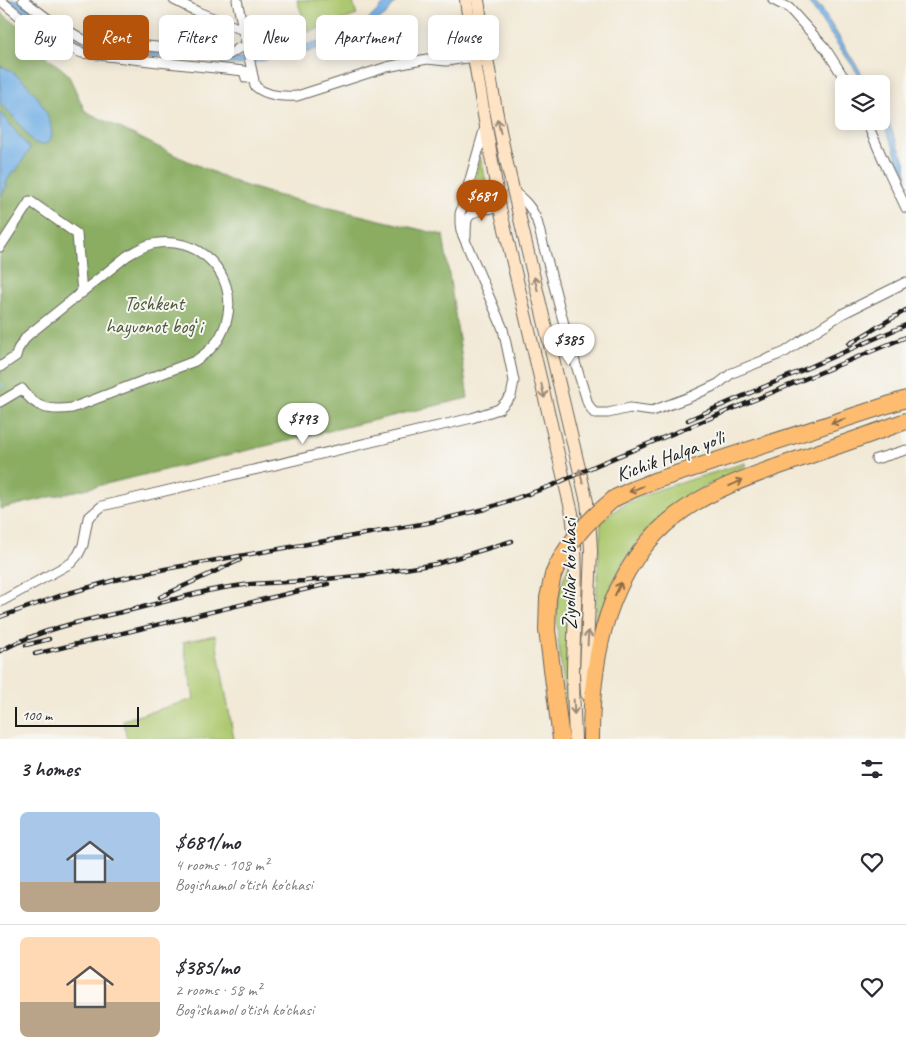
<!DOCTYPE html>
<html lang="en">
<head>
<meta charset="utf-8">
<style>
	:root { --surface:#fff; --page:#f2f2f3; --text:#2b2b33; --muted:#7c7c81; --line:#e1e1e2; --accent:#b45309 }
	body { margin:0; font-family:Caveat,sans-serif; background:var(--page); color:var(--text); height:100vh; display:flex; flex-direction:column; font-size:19px; white-space:nowrap }
	* { box-sizing:border-box; margin:0 }
	p { font-size:16px; color:var(--muted) }
	.icon { flex:none; width:28px; height:28px; fill:none; stroke:currentColor; stroke-width:2; stroke-linecap:round; stroke-linejoin:round }
	.map { position:relative; height:739px; overflow:hidden }
	.details { display:flex; flex-direction:column; background:var(--surface); flex:1 }
	.details>* { flex:none }
	.hud { position:absolute; left:15px; top:15px; width:500px; height:45px; display:flex; gap:10px }
	.buttons { position:absolute; left:835px; top:75px; display:grid; gap:10px }
	.buttons a { display:grid; place-items:center; width:55px; height:55px; border-radius:8px; background:var(--surface); box-shadow:0 2px 12px #0003; font-size:25px }
	.scale { position:absolute; left:15px; bottom:12px; width:124px; box-sizing:border-box; padding-left:5px; border:2px solid #1c1c1c; border-top:0; font-size:14px; line-height:18px; white-space:nowrap; color:#1c1c1c; -webkit-text-stroke:4px #f6f6f2; paint-order:stroke }
	.price { position:absolute; translate:-50% -42px; padding:0 11px; border-radius:18px; background:#fff; color:#222; font-size:16px; line-height:32px; filter:drop-shadow(0 1px 2px #0008) }
	.price::after { content:''; position:absolute; left:50%; top:30px; width:15px; height:11px; margin-left:-8px; background:inherit; clip-path:polygon(0 0,100% 0,50% 100%) }
	.price.selected { background:var(--accent); color:#fff }
	ul { padding:0; list-style:none }
	li { display:flex; align-items:center; gap:15px; height:125px; padding:0 20px }
	li+li { border-top:1px solid var(--line) }
	li span { display:grid; place-items:center; flex:none; width:140px; height:100px; border-radius:8px; color:#555 }
	li>.icon { margin-inline-start:auto }
	span .icon { width:60px; height:60px; fill:#fffc; stroke-width:1 }
	li b { font-size:21px }
	h2 { display:flex; justify-content:space-between; align-items:center; height:60px; padding:0 20px; font-size:21px }
	.pill { padding:0 18px; border-radius:8px; background:var(--surface); box-shadow:0 2px 12px #0003; font-size:18px; line-height:45px }
	.pill.selected { background:var(--accent); color:#fff }
	.map>svg:first-child { display:block }
	.green { fill:#adc970; stroke:#647246 }
	.forest { fill:#8aad62; stroke:#53643f }
	.water { fill:#74b0e5; stroke:#486680 }
	.lines { fill:none; stroke-linecap:round; stroke-linejoin:round }
	.stream { stroke:#74b0e5; stroke-width:2.5 }
	.street-casing { stroke:#67645d; stroke-width:11 }
	.secondary-casing { stroke:#67645d; stroke-width:14 }
	.highway-casing { stroke:#67645d; stroke-width:18 }
	.street { stroke:#fff; stroke-width:9 }
	.secondary { stroke:#fee4c5; stroke-width:12 }
	.highway { stroke:#fdbc6f; stroke-width:16 }
	.rail-casing { stroke:#1c1c1c; stroke-width:4.5 }
	.rail { stroke:#f6f6f2; stroke-width:2.5; stroke-dasharray:8; stroke-linecap:butt }
	.highway-bridge-casing { stroke:#67645d; stroke-width:18; stroke-linecap:butt }
	.highway-bridge { stroke:#fdbc6f; stroke-width:16 }
	.oneway { stroke:#988a79 }
	.oneway2 { stroke:#8c6c46 }
	.labels { text-anchor:middle; dominant-baseline:central; stroke-width:4; stroke-linejoin:round; paint-order:stroke }
	.park-label { font-size:20px; fill:#4f5939; stroke:#f6f6f2 }
	.street-label { font-size:20px; fill:#1c1c1c; stroke:#f6f6f2 }
</style>
</head>
<body>
<div class="map">
<svg width="906" height="739" viewBox="0 0 906 739">
	<rect width="100%" height="100%" fill="#f6f6f2"/>
	<filter id="ink" filterUnits="userSpaceOnUse"><feTurbulence type="fractalNoise" baseFrequency=".02" numOctaves="2"/><feDisplacementMap in="SourceGraphic" scale="10" xChannelSelector="R" yChannelSelector="G"/><feConvolveMatrix kernelMatrix="1 2 1 2 8 2 1 2 1" color-interpolation-filters="sRGB"/></filter>
	<filter id="wash" filterUnits="userSpaceOnUse"><feTurbulence type="fractalNoise" baseFrequency=".0096" numOctaves="4" result="noise"/><feDisplacementMap in="SourceGraphic" scale="20" xChannelSelector="R" yChannelSelector="G"/><feGaussianBlur stdDeviation="1.12" result="paint"/><feColorMatrix in="noise" values="0 0 0 0 0 0 0 0 0 0 0 0 0 0 0 0 0 1.4 0 .05"/><feComposite in="paint" operator="in"/></filter>
	<g filter="url(#wash)">
		<rect width="100%" height="100%" fill="#f2e9d6"/>
		<g class="green">
			<path d="M297,0H352L357,15L308,32Z"/>
			<path d="M480,157L490,198C476,204 470,208 463,222Z"/>
			<path d="M745,463L746,466C687,494 641,520 613,582C605,600 600,619 594,637L601,521L621,506L650,492Z"/>
			<path d="M570,564L567,650L569,728C566,707 564,687 561,666C557,630 551,598 570,564Z"/>
			<path d="M215,635L234,739H127L123,720L194,699L183,642Z"/>
		</g>
		<path class="forest" d="M0,12L38,40L44,54L68,74L85,111L179,157L240,184L276,195L443,235L468,398L0,509Z"/>
		<g class="water">
			<path d="M8,0H17L43,19L83,43L239,59L260,52L320,42L350,32L369,19L388,0H397L387,14L362,33L335,45L292,56L239,65L81,47L41,25Z"/>
			<path d="M807,0H813L821,8L868,84H865Z"/>
			<path d="M0,66C23,72 57,115 51,139C47,145 40,146 33,142L12,115L0,103Z"/>
			<path d="M881,105L906,164V183L897,160L894,148L881,120Z"/>
			<path d="M0,112L30,149L16,171H13L6,183L7,186L0,197Z"/>
		</g>
		<g class="lines">
			<path class="stream" d="M0,387L3,385"/>
		</g>
	</g>
	<g filter="url(#ink)">
		<g class="lines">
			<defs>
				<g id="street">
					<path d="M0,0L34,28L61,44L82,53L158,62L244,71L246,78L253,77"/>
					<path d="M23,0L47,18L84,40L230,54L239,48L247,47"/>
					<path d="M174,0L198,12L243,30"/>
					<path d="M237,0L255,86C266,96 282,97 297,96L387,67L427,59L446,61L474,57"/>
					<path d="M773,0L789,8L825,48L848,84"/>
					<path d="M244,35L293,22"/>
					<path d="M866,121L886,166L906,208"/>
					<path d="M513,191C524,200 532,207 537,221L567,336L588,404L594,413H608L630,408L652,411L690,397L718,384L732,373L785,352L811,334L842,314L906,282"/>
					<path d="M466,237C466,232 466,225 467,220C472,208 489,209 500,208"/>
					<path d="M0,247L30,201L77,234L82,293"/>
					<path d="M0,367L16,356L18,349L27,336L127,256C135,251 143,246 152,244C197,234 238,273 227,319C225,327 222,334 218,340C212,349 204,355 195,361L72,408C50,411 36,409 22,389L0,402"/>
					<path d="M876,459L906,450"/>
					<path d="M0,602L71,563L78,555L83,545L88,518L102,506L472,418L499,409L511,396L514,381L503,329L461,231L460,223V214L485,127"/>
				</g>
				<g id="secondary">
					<path d="M466,0L474,57L500,208L572,513C579,567 574,616 573,670C573,693 574,716 575,739"/>
					<path d="M478,0C486,55 495,109 507,164L587,502L590,532L591,551L586,673L587,694"/>
				</g>
				<g id="highway">
					<path d="M615,498L634,489L657,480L906,399"/>
					<path d="M553,575L548,598L547,630L561,739"/>
					<path d="M591,739C591,656 607,567 678,514C714,487 760,473 802,458C837,446 871,434 906,421"/>
				</g>
			</defs>
			<use href="#street" class="street-casing"/>
			<use href="#secondary" class="secondary-casing"/>
			<use href="#highway" class="highway-casing"/>
			<use href="#street" class="street"/>
			<use href="#secondary" class="secondary"/>
			<use href="#highway" class="highway"/>
			<defs>
				<g id="rail">
					<path d="M849,344L906,310"/>
					<path d="M688,420L906,325"/>
					<path d="M160,597L240,560"/>
					<path d="M131,610L207,591L223,588L251,584L305,581L367,575L436,564L512,541"/>
					<path d="M0,617L62,595L115,580L165,569L427,523L485,509L551,486L597,465L906,337"/>
					<path d="M26,645L49,639"/>
					<path d="M0,651C41,629 86,620 131,610L138,607"/>
					<path d="M35,654L328,584"/>
				</g>
			</defs>
			<use href="#rail" class="rail-casing"/>
			<use href="#rail" class="rail"/>
			<defs>
				<path id="highway-bridge" d="M553,575C566,543 589,519 615,498"/>
			</defs>
			<use href="#highway-bridge" class="highway-bridge-casing"/>
			<use href="#highway-bridge" class="highway-bridge"/>
		</g>
		<defs><path id="oneway-shaft" d="M-6 0H5M1.5-3L5.5 0L1.5 3" fill="none" stroke-width="1.6" stroke-linecap="round" stroke-linejoin="round" transform="scale(1.25)"/></defs>
		<g class="oneway">
			<use href="#oneway-shaft" transform="translate(499 126) rotate(-102)"/>
			<use href="#oneway-shaft" transform="translate(536 284) rotate(-104)"/>
			<use href="#oneway-shaft" transform="translate(543 391) rotate(77)"/>
			<use href="#oneway-shaft" transform="translate(581 476) rotate(-103)"/>
			<use href="#oneway-shaft" transform="translate(588 638) rotate(-87)"/>
			<use href="#oneway-shaft" transform="translate(574 707) rotate(88)"/>
		</g>
		<g class="oneway2">
			<use href="#oneway-shaft" transform="translate(838 421) rotate(162)"/>
			<use href="#oneway-shaft" transform="translate(736 483) rotate(-25)"/>
			<use href="#oneway-shaft" transform="translate(636 489) rotate(157)"/>
			<use href="#oneway-shaft" transform="translate(618 589) rotate(-65)"/>
		</g>
	</g>
	<g class="labels">
		<g class="park-label">
			<text x="154" y="303">Toshkent<tspan x="154" dy="23">hayvonot bogʻi</tspan></text>
		</g>
		<g class="street-label">
			<text transform="translate(670 456) rotate(-20)">Kichik Halqa yo'li</text>
			<text transform="translate(569 574) rotate(-90)">Ziyolilar ko'chasi</text>
		</g>
	</g>
</svg>
<div class="buttons">
<a><svg class="icon" aria-label="layers" viewBox="0 0 24 24"><path d="M12 4l9 5-9 5-9-5zM3 14l9 5 9-5"/></svg></a>
</div>
<div class="scale">100 m</div>
<b class="price selected" style="left:482px;top:222px">$681</b>
<b class="price" style="left:569px;top:366px">$385</b>
<b class="price" style="left:303px;top:445px">$793</b>
<div class="hud">
<a class="pill">Buy</a>
<a class="pill selected">Rent</a>
<a class="pill">Filters</a>
<a class="pill">New</a>
<a class="pill">Apartment</a>
<a class="pill">House</a>
</div>
</div>
<section class="details">
<h2>3 homes<svg class="icon" aria-label="filters" viewBox="0 0 24 24"><path d="M4 7h16M4 17h16"/><circle cx="9" cy="7" r="2"/><circle cx="15" cy="17" r="2"/></svg></h2>
<ul>
<li><span style="background:linear-gradient(#a9c7e8 70%,#b9a48a 0)"><svg class="icon" aria-label="home" viewBox="0 0 24 24"><path d="M3 11l9-7 9 7M6 9v11h12V9"/></svg></span><div><b>$681/mo</b><p>4 rooms · 108 m²</p><p>Bogishamol o'tish ko'chasi</p></div><svg class="icon" aria-label="heart" viewBox="0 0 24 24"><path d="M12 20l-8-8c-3-5 5-10 8-4 3-6 11-1 8 4z"/></svg></li>
<li><span style="background:linear-gradient(#ffd9b3 65%,#b9a48a 0)"><svg class="icon" aria-label="home" viewBox="0 0 24 24"><path d="M3 11l9-7 9 7M6 9v11h12V9"/></svg></span><div><b>$385/mo</b><p>2 rooms · 58 m²</p><p>Bog'ishamol o'tish ko'chasi</p></div><svg class="icon" aria-label="heart" viewBox="0 0 24 24"><path d="M12 20l-8-8c-3-5 5-10 8-4 3-6 11-1 8 4z"/></svg></li>
</ul>
</section>
</body>
</html>
